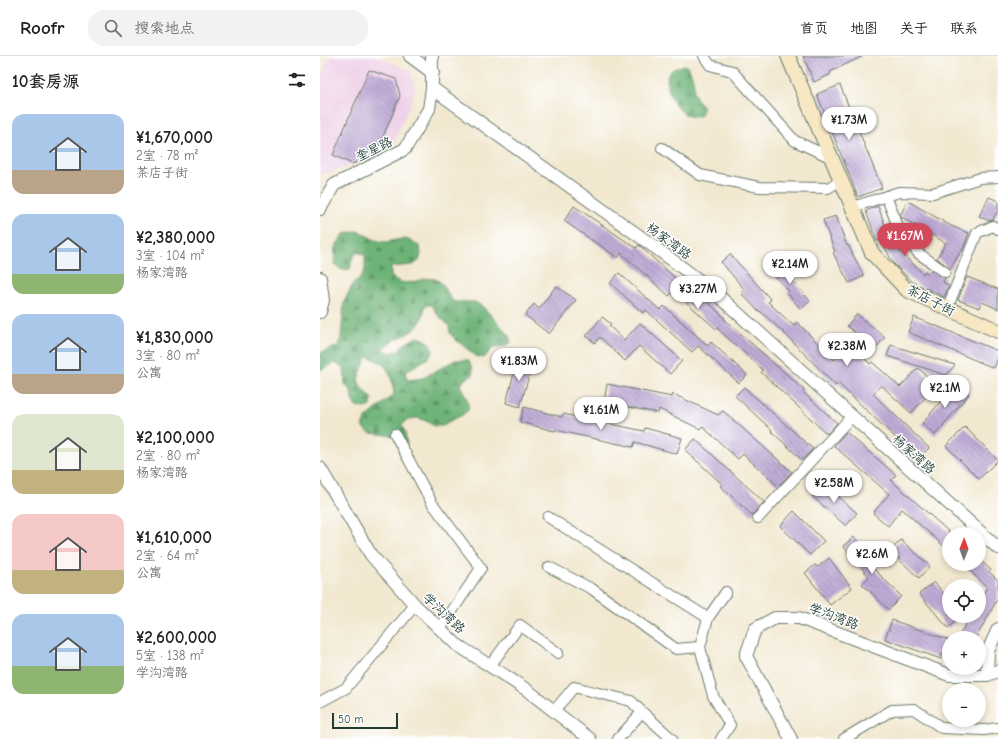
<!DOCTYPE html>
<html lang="zh">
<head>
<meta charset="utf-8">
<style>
	:root { --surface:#fff; --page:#f2f2f2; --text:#222; --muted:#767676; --line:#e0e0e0; --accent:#d1495b }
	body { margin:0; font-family:"Comic Neue","LXGW WenKai TC",sans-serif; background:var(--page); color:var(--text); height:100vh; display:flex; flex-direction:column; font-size:15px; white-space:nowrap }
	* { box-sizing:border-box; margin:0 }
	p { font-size:13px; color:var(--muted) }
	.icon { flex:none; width:22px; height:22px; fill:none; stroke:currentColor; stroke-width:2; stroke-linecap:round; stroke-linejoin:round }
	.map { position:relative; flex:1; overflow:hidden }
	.drawer { display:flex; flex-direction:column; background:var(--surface); width:320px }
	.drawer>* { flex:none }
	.needle { width:26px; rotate:1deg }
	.controls { position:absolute; left:622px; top:471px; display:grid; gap:8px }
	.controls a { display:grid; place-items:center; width:44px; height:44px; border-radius:50%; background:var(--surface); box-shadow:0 2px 6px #0003; font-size:20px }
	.scale { position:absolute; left:12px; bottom:10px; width:66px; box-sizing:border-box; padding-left:4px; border:2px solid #1f3d34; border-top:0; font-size:11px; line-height:14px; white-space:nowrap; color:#1f3d34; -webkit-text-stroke:3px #fff; paint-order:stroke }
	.price { position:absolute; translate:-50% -34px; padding:0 9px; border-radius:14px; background:#fff; color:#222; font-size:13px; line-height:26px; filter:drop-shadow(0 1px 2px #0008) }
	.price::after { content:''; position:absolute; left:50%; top:24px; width:12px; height:9px; margin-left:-6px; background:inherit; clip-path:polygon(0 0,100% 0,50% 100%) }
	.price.active { background:var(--accent); color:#fff }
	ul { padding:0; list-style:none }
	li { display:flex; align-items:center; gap:12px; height:100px; padding:0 12px }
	li span { display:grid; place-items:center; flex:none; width:112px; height:80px; border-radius:12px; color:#555 }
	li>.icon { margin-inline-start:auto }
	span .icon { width:48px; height:48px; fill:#fffc; stroke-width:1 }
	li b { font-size:17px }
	h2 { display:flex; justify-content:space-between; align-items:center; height:48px; padding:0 12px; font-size:17px }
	header { display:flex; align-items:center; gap:24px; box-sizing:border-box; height:56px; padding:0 20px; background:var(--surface); border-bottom:1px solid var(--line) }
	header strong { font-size:19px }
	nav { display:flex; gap:22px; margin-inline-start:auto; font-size:14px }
	.search { width:280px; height:36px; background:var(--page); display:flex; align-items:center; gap:10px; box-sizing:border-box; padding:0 14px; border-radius:16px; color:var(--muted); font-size:15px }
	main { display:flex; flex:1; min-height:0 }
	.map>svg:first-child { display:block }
	.built { fill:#eed0e8 }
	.forest { fill:url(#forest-firs); stroke:#467856 }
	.building { fill:url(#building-back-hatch) }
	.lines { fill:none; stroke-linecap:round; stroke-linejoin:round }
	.minor-casing { stroke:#69796b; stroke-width:12 }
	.tertiary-casing { stroke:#69796b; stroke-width:14 }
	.secondary-casing { stroke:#69796b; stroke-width:16 }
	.minor { stroke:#fff; stroke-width:10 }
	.tertiary { stroke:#fff; stroke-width:12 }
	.secondary { stroke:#f7e8c3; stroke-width:14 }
	.labels { text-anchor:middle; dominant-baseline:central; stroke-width:3; stroke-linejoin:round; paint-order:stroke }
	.street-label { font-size:13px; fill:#1f3d34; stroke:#fff }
</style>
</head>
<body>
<header>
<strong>Roofr</strong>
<div class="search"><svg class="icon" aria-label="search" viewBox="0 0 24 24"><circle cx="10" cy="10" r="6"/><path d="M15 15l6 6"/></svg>搜索地点</div>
<nav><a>首页</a><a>地图</a><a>关于</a><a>联系</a></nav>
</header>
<main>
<section class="drawer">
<h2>10套房源<svg class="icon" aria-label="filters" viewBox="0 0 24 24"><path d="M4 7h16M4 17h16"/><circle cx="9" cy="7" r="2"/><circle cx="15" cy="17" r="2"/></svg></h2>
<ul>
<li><span style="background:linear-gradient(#a9c7e8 70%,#b9a48a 0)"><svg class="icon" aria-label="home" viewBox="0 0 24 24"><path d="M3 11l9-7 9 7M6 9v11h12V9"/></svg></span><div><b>¥1,670,000</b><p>2室 · 78 m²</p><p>茶店子街</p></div></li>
<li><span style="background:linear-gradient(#a9c7e8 75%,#8fb573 0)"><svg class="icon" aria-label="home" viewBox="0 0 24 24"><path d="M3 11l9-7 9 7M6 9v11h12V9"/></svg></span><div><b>¥2,380,000</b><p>3室 · 104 m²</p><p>杨家湾路</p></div></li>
<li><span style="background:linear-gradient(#a9c7e8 75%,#b9a48a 0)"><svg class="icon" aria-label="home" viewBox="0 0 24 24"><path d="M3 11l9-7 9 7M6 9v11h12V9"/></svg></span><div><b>¥1,830,000</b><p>3室 · 80 m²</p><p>公寓</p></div></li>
<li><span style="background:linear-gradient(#dfe7d0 70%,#c2b280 0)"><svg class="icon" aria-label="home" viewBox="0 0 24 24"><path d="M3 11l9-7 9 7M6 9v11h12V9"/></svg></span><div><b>¥2,100,000</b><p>2室 · 80 m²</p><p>杨家湾路</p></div></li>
<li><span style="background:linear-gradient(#f6c9c9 70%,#c2b280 0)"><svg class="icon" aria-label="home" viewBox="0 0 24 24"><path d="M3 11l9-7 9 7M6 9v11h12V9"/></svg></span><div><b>¥1,610,000</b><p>2室 · 64 m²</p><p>公寓</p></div></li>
<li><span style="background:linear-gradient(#a9c7e8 65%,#8fb573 0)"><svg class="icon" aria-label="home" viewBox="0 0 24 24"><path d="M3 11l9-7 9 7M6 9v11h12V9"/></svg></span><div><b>¥2,600,000</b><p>5室 · 138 m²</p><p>学沟湾路</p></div></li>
</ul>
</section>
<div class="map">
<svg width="678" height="683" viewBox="0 0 678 683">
	<defs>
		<pattern id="forest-firs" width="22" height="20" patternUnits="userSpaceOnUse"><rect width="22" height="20" fill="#6eb378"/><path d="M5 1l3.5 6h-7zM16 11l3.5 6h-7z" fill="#5a9363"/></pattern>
		<pattern id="building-back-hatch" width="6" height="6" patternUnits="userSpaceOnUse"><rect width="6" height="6" fill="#c0abd6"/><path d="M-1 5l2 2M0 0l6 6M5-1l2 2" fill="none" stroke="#9b8cae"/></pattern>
	</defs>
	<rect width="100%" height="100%" fill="#fff"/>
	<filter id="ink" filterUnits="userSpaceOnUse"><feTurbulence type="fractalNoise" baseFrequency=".025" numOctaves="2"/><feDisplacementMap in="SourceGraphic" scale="8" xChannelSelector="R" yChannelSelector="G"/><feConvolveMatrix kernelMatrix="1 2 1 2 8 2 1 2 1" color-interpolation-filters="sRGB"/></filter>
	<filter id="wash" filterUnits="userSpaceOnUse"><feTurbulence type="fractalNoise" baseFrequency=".012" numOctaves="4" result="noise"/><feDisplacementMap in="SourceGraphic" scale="16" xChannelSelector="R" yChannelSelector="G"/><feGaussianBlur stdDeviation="0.9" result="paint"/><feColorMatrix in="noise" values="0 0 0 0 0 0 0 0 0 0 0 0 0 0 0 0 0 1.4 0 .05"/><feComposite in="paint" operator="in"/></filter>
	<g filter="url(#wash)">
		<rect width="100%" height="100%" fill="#f2e8d0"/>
		<path class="built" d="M9,0H56L91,15L95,35L71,95L12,116L0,118V24Z"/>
		<g class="forest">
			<path d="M366,9C371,14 376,29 373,36L383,53L381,59C361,70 341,30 349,17C353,12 360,10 366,9Z"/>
			<path d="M37,175C45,177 50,183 59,185C68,188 75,183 83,183C90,183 95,187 100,191L101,198L99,205L93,209L71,211V220C88,237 104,215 119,225C125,229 127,239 134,246H155L162,250L188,278L191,286L185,290L174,291L164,302L156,300L135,283L130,277L129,270L117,258L112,249H105C101,282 81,275 63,293L70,297L79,295L83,289L97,281C108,284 111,286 113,297C105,306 94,309 85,317L87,324L103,322L135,304H148L152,311L153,319L145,323L140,329L147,343L149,353C141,363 132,361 123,370H114L106,365L98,362L89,363L82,369L85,376L87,388L80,395L75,380L50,377L42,371L45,363L74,338C71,317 69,307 47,301L38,323L41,331L52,342L51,350L44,352L36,351L32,344L31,334L25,329L24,312L15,307L0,314V297L18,290L21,283L24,246L34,226L41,221L45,214V199L37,196L32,203L30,213L22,214L14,208L15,191L24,178Z"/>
		</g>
		<g id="blocks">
			<g class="building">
				<path d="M483,0H543L510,16L511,18L494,26Z"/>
				<path d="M49,14L76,23L80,40L55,100L32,108L13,99Z"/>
				<path d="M520,29L562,132L538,141L497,38Z"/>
				<path d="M669,141L678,145V154L673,164L669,165L659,160Z"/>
				<path d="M588,145L631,170L649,177L642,195H641L630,213L617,202L626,187L581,161L580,159Z"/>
				<path d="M254,150L316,192L319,189L365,231L368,228L405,262L404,263L484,334L483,336L517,367L507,378L441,316L443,314L397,272L396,273L354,235L349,240L301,197L298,202L244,165Z"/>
				<path d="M558,150L570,183L572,182L579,194L603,218L605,215L608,218L611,214L625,222L623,226L629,230L624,241L593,226L573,207L561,184L557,185L546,155Z"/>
				<path d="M516,160L527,190L528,189L544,220L529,227L513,197L515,196L503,164Z"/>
				<path d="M410,198L451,244L448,246L474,270L477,266L514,304L530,288L550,308L552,306L580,331L598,312L617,329L591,357L561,329L553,338L609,392L598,403L518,327L516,330L462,275L440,255L439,256L421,237L425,234L401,206Z"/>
				<path d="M459,206L474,222L472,224L490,245L481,253L467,237L469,235L450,215Z"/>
				<path d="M299,217L340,254L344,250L388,290L391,286L427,319L419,327L378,290L372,296L326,254L323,257L290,227Z"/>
				<path d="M647,221L678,233V253L662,246L660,252L638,244Z"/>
				<path d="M236,230L256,244L229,278L205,259L214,248L219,253Z"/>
				<path d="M537,258L565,281L555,293L527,270Z"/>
				<path d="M282,261L291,268L289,270L304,284L320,267L362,305L350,318L319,290L305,305L280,281L275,287L266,280Z"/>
				<path d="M594,261L678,295V302L674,312L588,276Z"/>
				<path d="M571,289L635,309L626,319L567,300Z"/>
				<path d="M198,302L213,306L200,351L186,347Z"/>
				<path d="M287,328L352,341L353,338L398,359L403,355L472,416L458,430L423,398L418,403L382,370L380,373L339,353L338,357L284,346Z"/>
				<path d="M634,329H637L649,338L615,379L602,368Z"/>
				<path d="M424,331L493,393L482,404L451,375L452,374L415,340Z"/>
				<path d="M204,351L242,361L243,358L324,375L325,372L362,382L357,398L315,386L313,391L235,374L234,375L200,366Z"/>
				<path d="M645,371L678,404L659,423L626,390Z"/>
				<path d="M526,376L576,419L571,424L629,476V486L625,491L582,453L568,470L553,457L569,438L514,390Z"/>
				<path d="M375,383L444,446L432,459L400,430L402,428L365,394Z"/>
				<path d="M503,427L537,457L526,470L492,440Z"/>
				<path d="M474,455L504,485L490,499L460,470Z"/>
				<path d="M534,481L553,503L548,507L581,540L569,554L542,528L549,521L523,490Z"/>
				<path d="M581,484L610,510L599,522L570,495Z"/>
				<path d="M509,502L532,532L510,549L485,517L495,509L498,511Z"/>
				<path d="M659,503L671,514L669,516L678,524V542L656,582H638L650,560H659V546L667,531L643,508H659Z"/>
				<path d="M614,526L629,543V560H642L628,572L599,538Z"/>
				<path d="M572,564L629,584V599L623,596L621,603L565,583Z"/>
			</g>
		</g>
	</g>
	<g filter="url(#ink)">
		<use href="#blocks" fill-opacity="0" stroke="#69796b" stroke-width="1"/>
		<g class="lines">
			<defs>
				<g id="minor">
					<path d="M384,0L390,9L412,15L475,85L512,102"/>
					<path d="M342,92L380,119L439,131L508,132L521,124"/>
					<path d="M566,140L579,173L598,197L625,216"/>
					<path d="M533,151L579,136L613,137L660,122L678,121"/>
					<path d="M627,253L657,177L673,170L678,173"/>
					<path d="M75,378L112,447L161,512L120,573"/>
					<path d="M228,461L388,562"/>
					<path d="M438,462L532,360"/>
					<path d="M229,511L272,533L356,593L380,591"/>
					<path d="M170,610L200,569L238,597"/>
					<path d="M0,646L26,632L95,549"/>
					<path d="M234,655L254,631L311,645L322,656"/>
					<path d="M298,683L322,656L352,683"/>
					<path d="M401,683L410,669L393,640L380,591L388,562L406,536"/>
					<path d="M524,683L572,654L594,653L622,672L664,674L678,672"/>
				</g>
				<g id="tertiary">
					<path d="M90,0L113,17"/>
					<path d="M112,32L336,192L392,234L678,492"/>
					<path d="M0,153L14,129L85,93L109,53L112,32V0"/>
					<path d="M0,222L3,244L0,256"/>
					<path d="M0,412L51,499L95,549L136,588L207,634L270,683"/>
					<path d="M667,619L668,595L678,573"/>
					<path d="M471,683L426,600L435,573L455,562H479L629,619H667L678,615"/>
				</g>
				<path id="secondary" d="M468,0L552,197L587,234L678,275"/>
			</defs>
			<use href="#minor" class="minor-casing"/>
			<use href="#tertiary" class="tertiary-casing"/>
			<use href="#secondary" class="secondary-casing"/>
			<use href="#minor" class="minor"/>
			<use href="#tertiary" class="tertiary"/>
			<use href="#secondary" class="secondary"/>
		</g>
	</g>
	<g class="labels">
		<g class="street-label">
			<text transform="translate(54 93) rotate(-26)">奎星路</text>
			<text transform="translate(349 185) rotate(36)">杨家湾路</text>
			<text transform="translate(611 244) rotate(27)">茶店子街</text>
			<text transform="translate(594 398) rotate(42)">杨家湾路</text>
			<text transform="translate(124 557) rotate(43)">学沟湾路</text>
			<text transform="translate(514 560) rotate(21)">学沟湾路</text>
		</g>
	</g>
</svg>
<div class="controls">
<a><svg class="needle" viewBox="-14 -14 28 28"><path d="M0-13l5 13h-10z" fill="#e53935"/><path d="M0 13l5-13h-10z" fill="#767676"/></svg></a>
<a><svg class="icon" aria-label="locate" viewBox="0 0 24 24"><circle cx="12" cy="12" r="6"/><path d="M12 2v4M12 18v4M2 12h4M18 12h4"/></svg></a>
<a>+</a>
<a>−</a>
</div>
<div class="scale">50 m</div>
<b class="price" style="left:529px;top:85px">¥1.73M</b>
<b class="price active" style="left:585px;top:201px">¥1.67M</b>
<b class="price" style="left:470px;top:229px">¥2.14M</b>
<b class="price" style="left:378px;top:254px">¥3.27M</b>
<b class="price" style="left:527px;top:311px">¥2.38M</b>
<b class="price" style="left:199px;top:326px">¥1.83M</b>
<b class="price" style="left:625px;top:353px">¥2.1M</b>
<b class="price" style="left:281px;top:375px">¥1.61M</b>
<b class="price" style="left:514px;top:448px">¥2.58M</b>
<b class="price" style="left:552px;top:519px">¥2.6M</b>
</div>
</main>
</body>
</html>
